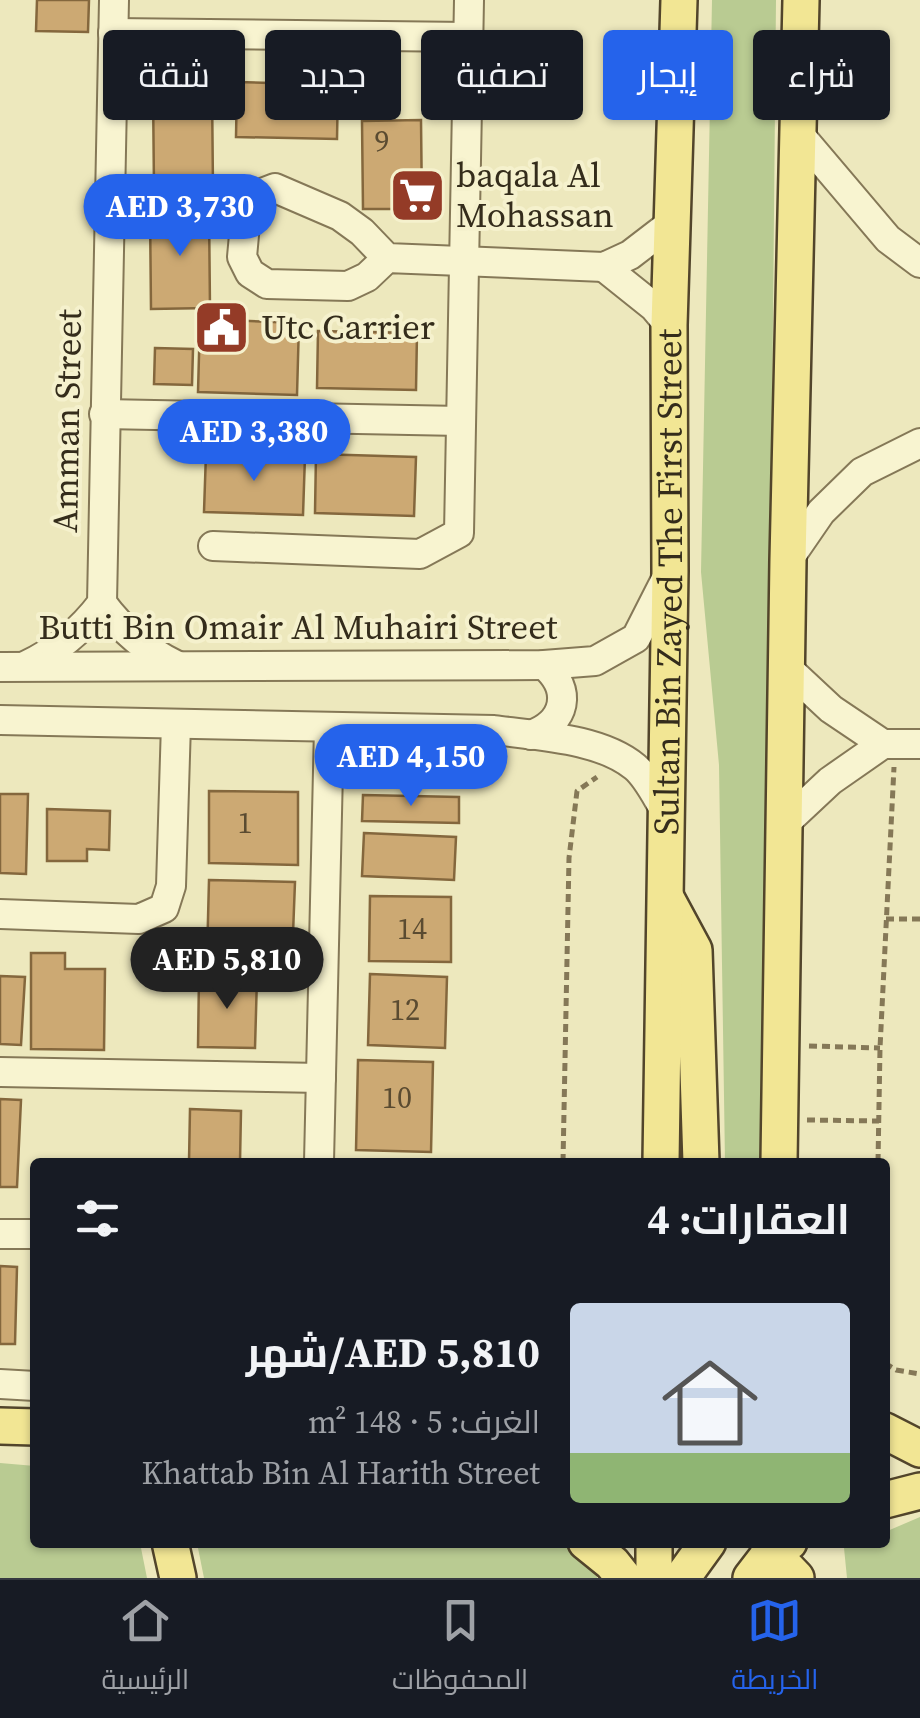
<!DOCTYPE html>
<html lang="ar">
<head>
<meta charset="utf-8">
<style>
	:root { --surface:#171b24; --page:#20242c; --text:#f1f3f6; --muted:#9ea1a6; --line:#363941; --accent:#2563eb }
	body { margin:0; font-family:"Source Serif 4",Cairo,serif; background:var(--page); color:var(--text); direction:rtl; height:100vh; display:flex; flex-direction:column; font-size:38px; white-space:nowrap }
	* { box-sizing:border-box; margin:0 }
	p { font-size:32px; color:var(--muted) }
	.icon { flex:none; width:55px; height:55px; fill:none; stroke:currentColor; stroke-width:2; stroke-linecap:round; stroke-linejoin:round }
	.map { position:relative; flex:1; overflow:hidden; direction:ltr }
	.drawer { position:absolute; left:30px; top:1158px; width:860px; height:390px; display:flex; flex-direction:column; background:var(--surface); border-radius:10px; box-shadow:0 2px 8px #0004; direction:rtl }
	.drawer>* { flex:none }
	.banner { position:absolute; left:30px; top:30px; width:860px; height:90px; direction:rtl; display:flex; gap:20px }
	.price { position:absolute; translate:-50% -85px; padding:0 22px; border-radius:35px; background:var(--accent); color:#fff; font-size:32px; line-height:65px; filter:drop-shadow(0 2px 5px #0008) }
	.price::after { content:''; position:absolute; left:50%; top:60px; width:30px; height:22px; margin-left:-15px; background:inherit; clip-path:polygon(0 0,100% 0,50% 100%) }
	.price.selected { background:#222; color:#fff }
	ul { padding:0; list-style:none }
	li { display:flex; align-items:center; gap:30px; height:250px; padding:0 40px }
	li span { display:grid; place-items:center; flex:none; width:280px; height:200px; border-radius:10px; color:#555 }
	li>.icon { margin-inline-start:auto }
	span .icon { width:120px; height:120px; fill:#fffc; stroke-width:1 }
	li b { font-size:42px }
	h2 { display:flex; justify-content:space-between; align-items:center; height:120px; padding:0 40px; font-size:42px }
	.chip { padding:0 35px; border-radius:10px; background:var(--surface); box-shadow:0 2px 8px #0004; font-size:35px; line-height:90px }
	.chip.selected { background:var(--accent); color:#fff }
	.tab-bar { display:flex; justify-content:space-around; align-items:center; height:140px; border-top:2px solid var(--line); background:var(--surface); font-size:28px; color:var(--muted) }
	.tab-bar a { display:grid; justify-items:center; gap:5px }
	.tab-bar .selected { color:var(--accent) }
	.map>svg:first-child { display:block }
	.green { fill:#b9cb92 }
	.building { fill:#cca973; stroke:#84673d; stroke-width:2.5 }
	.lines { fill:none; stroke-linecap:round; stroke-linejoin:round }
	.minor-casing { stroke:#857857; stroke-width:32 }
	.major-casing { stroke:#52452b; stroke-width:40 }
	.path { stroke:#857857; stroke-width:5; stroke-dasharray:8 5; stroke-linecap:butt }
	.minor { stroke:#f8f4d0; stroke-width:28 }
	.major { stroke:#f2e694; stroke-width:35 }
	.labels { text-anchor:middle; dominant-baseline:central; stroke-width:8; stroke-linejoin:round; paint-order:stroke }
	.number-label { font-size:30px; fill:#5a4b31 }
	.poi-label { font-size:35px; fill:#342c1b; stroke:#f5f1cd; text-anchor:start }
	.street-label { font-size:35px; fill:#342c1b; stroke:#f5f1cd }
</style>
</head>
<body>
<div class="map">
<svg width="920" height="1578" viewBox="0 0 920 1578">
	<rect width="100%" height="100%" fill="#ede8bd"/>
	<g class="green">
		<path d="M712,0H776L769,748L760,1162H725L719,765L701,572Z"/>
		<path d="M0,1463L35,1466V1542L140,1543L147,1578H0Z"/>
		<path d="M920,1517V1578H847L844,1548L858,1543L885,1542V1532Z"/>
		<path d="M197,1543H564L596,1562L597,1578H204Z"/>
	</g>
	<g class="building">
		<path d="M37,0H89L88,32L36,31Z"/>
		<path d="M237,82L338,85L337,139L236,137Z"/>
		<path d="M153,89H212L213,188H154Z"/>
		<path d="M421,120L422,209H363L362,121Z"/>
		<path d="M150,210H209L210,308L151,309Z"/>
		<path d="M200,319L299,323L297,395L198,392Z"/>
		<path d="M318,331L417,333L416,390L317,388Z"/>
		<path d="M155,348L193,349L192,385L154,384Z"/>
		<path d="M206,453L305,456L303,515L204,512Z"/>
		<path d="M316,454L416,457L414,516L315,513Z"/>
		<path d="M209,791L298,792V865L209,863Z"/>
		<path d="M0,794H28L26,874L0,873Z"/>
		<path d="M363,795L459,797V823L362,821Z"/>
		<path d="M47,809L110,811L109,850L87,849V861H47Z"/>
		<path d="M364,833L456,837L454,880L362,876Z"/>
		<path d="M209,880L295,882L292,960L207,958Z"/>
		<path d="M370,896L451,897V962L369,961Z"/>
		<path d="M31,953H65V969H105L104,1050L31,1049Z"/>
		<path d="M370,974L447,977L445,1048L368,1045Z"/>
		<path d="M0,976L25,977L21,1045L0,1044Z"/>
		<path d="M199,976L257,977L255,1048L198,1047Z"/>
		<path d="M358,1060L433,1062L431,1152L356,1150Z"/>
		<path d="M0,1099L21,1100L17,1187H0Z"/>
		<path d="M190,1109L241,1111L240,1162H189Z"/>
		<path d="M0,1266L17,1267L15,1344H0Z"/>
	</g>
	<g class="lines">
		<defs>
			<g id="minor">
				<path d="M113,33L468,37"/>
				<path d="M799,134L888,239L920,263"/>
				<path d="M387,258L367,277L348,286L267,284L250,273L242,257L246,213L254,196L275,188L340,216L362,232L387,258L604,267L630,255L673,222"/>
				<path d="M604,267L654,307L669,325"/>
				<path d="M104,414L461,421"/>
				<path d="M213,546L420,554L459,533L469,0"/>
				<path d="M788,560L821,512L862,472L920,443"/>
				<path d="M102,603C122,630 145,650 176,665"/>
				<path d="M25,666C57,651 81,631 102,603L114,0"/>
				<path d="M0,667L544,665L595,661L636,638L667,577"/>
				<path d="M786,667L831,709L883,744H920"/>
				<path d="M0,720L494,730C538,736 600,738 635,767C648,778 657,798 666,812"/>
				<path d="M531,735C566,722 573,690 544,665"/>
				<path d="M783,825L830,781L883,744"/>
				<path d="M0,914L139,919L164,908L171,886L176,724"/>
				<path d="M0,1072L321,1078"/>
				<path d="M319,1162L329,727"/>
				<path d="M0,1234H35"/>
				<path d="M0,1384L35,1386"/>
			</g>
			<g id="major">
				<path d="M666,898L694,950L701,1162"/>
				<path id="s1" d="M661,1162L670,571L669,325L679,0"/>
				<path d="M779,1162L788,560L801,0"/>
				<path d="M0,1426L35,1427"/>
				<path d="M885,1431L920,1449"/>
				<path d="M885,1500L920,1491"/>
				<path d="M170,1542L178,1578"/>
				<path d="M586,1542L612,1563L624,1578"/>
				<path d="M768,1542L771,1552L796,1578"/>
				<path d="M654,1578V1542"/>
				<path d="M682,1578L708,1542"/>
				<path d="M751,1578L771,1552L789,1542"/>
			</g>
		</defs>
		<use href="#minor" class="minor-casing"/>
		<use href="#major" class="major-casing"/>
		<g class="path">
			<path d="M886,919H920"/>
			<path d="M809,1046L880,1048"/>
			<path d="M807,1120L879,1121"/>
			<path d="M563,1162L569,858L577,791L597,777"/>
			<path d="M878,1162L880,1048L894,767"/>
			<path d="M885,1363L896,1370L920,1374"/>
		</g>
		<use href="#minor" class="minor"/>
		<use href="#major" class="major"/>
	</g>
	<defs>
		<symbol id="supermarket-square" viewBox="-11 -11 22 22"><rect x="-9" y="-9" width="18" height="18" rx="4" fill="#943b27" stroke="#f5f1cd"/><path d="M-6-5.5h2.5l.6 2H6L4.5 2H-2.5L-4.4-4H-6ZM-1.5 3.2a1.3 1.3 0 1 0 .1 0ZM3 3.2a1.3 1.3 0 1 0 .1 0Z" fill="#fff"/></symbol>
		<symbol id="civic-square" viewBox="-11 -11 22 22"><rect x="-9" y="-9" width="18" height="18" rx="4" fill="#943b27" stroke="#f5f1cd"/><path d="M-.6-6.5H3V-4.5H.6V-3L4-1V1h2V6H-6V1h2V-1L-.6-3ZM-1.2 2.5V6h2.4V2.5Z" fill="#fff"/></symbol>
	</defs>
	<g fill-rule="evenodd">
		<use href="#supermarket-square" x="386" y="164" width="63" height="63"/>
		<use href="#civic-square" x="190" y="296" width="63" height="63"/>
	</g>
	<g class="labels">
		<g class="number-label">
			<text x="382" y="141">9</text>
			<text x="245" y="822">1</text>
			<text x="412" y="928">14</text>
			<text x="405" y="1009">12</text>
			<text x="397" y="1097">10</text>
		</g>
		<g class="poi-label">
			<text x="456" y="175">baqala Al<tspan x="456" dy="40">Mohassan</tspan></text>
			<text x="261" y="327">Utc Carrier</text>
		</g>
		<g class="street-label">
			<text transform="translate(67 421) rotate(-89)">Amman Street</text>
			<text stroke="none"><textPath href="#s1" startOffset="580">Sultan Bin Zayed The First Street</textPath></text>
			<text x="298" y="627">Butti Bin Omair Al Muhairi Street</text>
		</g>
	</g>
</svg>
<b class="price" style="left:180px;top:259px">AED 3,730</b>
<b class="price" style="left:254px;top:484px">AED 3,380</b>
<b class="price" style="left:411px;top:809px">AED 4,150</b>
<b class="price selected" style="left:227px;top:1012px">AED 5,810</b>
<div class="banner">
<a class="chip">شراء</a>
<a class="chip selected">إيجار</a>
<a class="chip">تصفية</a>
<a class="chip">جديد</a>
<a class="chip">شقة</a>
</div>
<section class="drawer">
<h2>العقارات: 4<svg class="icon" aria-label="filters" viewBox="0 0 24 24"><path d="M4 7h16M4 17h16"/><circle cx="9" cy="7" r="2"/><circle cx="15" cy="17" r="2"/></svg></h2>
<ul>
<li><span style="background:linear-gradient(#c9d6e8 75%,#8fb573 0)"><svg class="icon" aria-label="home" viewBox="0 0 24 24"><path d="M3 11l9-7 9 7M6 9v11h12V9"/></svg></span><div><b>AED 5,810/شهر</b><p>الغرف: 5 · 148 m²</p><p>Khattab Bin Al Harith Street</p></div></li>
</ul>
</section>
</div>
<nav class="tab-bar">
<a class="selected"><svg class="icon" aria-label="map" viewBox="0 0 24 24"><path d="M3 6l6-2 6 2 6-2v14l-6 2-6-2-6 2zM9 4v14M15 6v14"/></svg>الخريطة</a>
<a><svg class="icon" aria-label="saved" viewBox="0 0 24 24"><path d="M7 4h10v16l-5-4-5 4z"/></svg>المحفوظات</a>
<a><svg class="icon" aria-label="home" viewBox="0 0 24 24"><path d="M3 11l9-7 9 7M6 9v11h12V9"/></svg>الرئيسية</a>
</nav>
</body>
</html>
